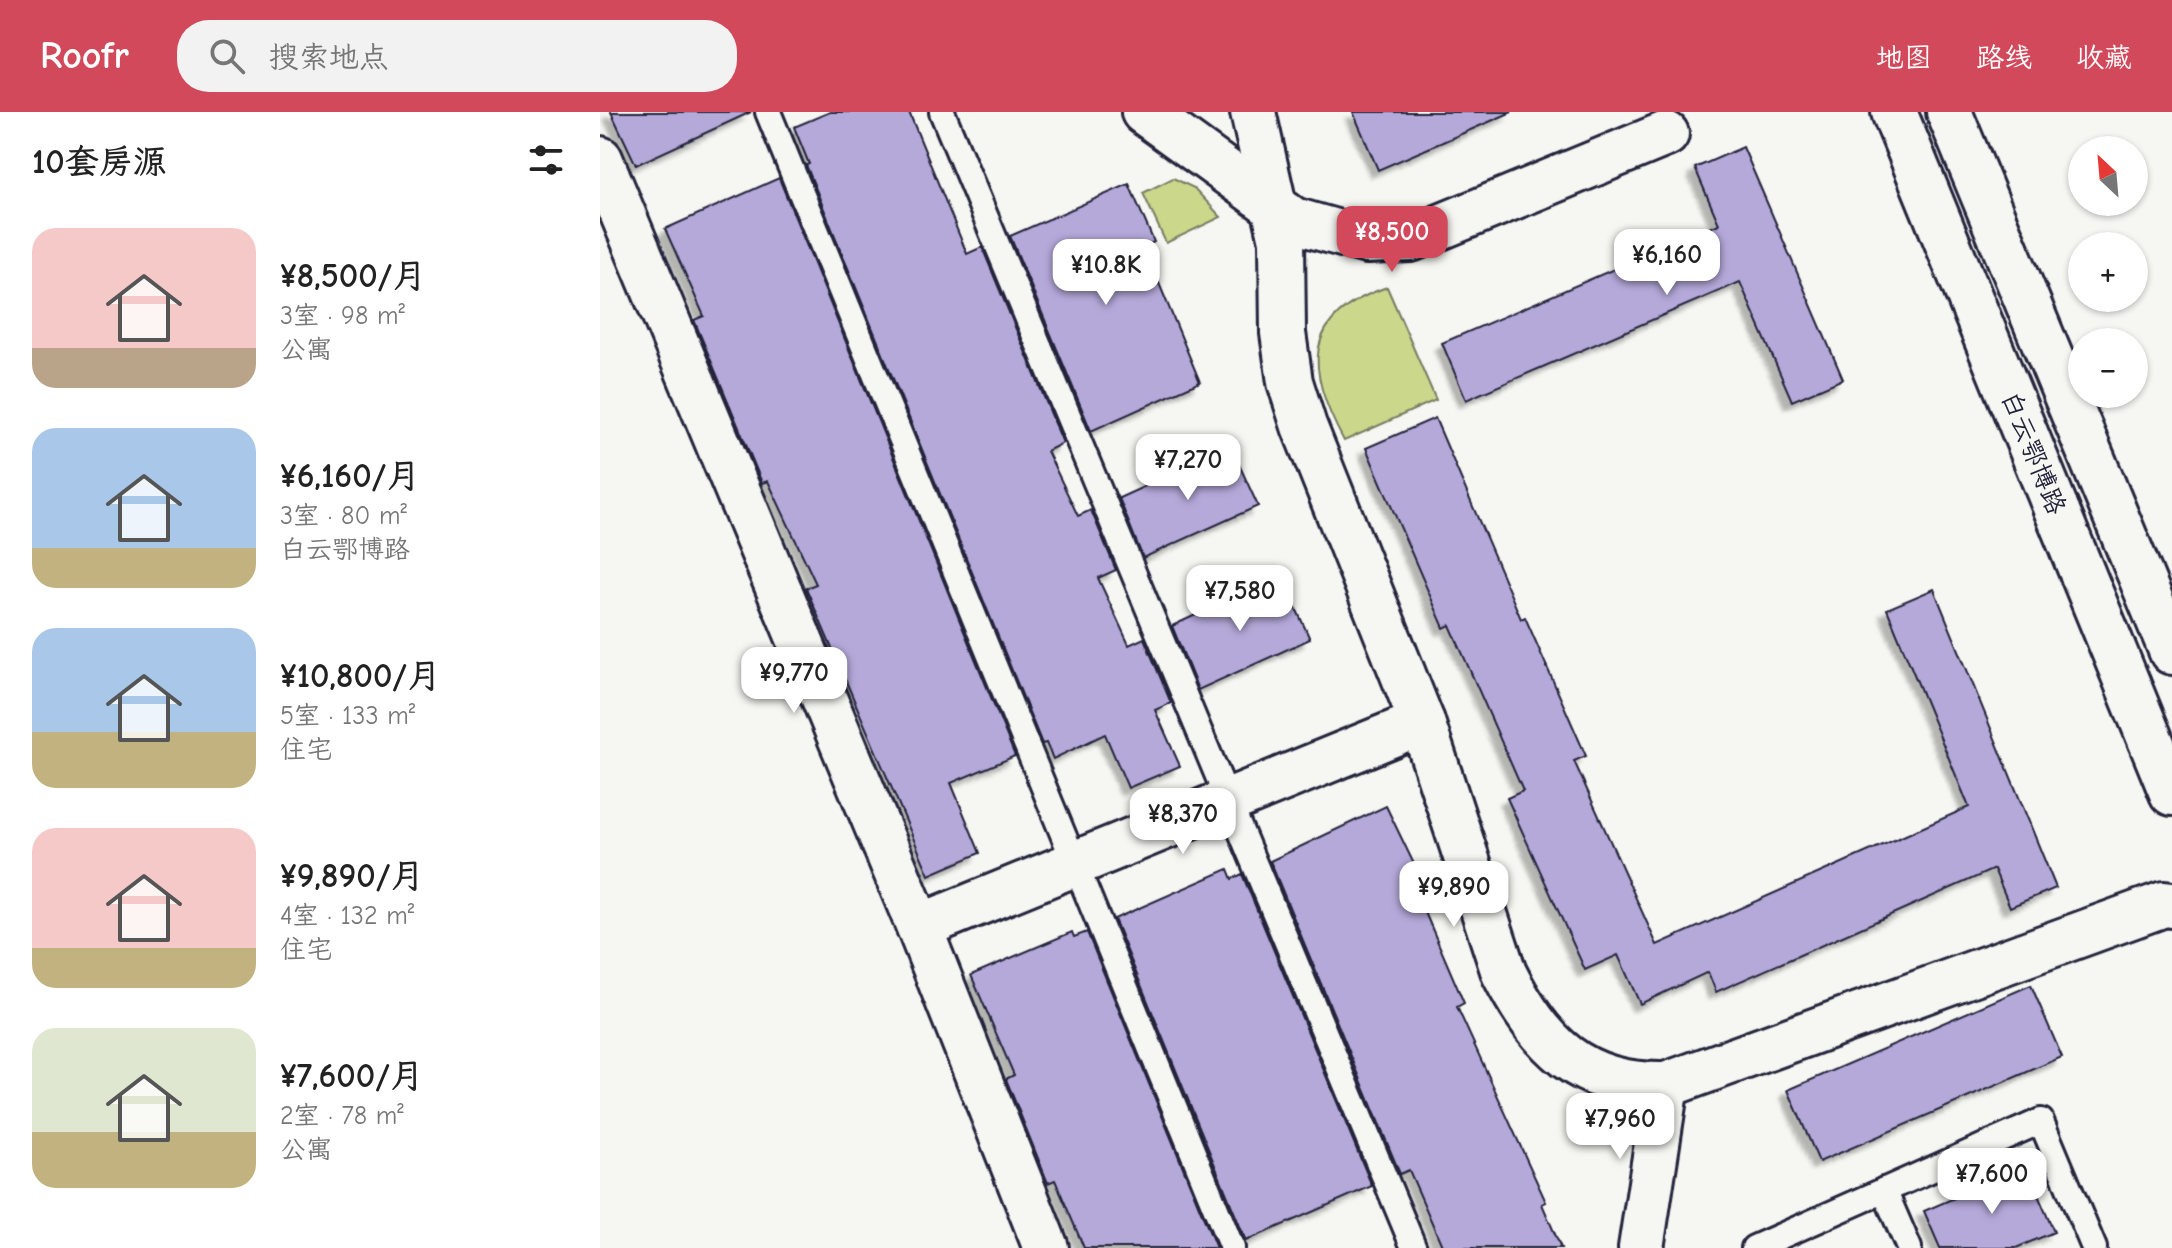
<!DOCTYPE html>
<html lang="zh">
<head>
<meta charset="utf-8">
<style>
	:root { --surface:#fff; --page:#f2f2f2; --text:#222; --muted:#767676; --accent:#d1495b }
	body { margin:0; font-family:"Comic Neue","LXGW WenKai TC",sans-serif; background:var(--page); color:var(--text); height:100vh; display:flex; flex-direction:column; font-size:30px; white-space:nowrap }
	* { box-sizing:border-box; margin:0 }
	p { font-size:26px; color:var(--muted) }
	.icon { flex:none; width:44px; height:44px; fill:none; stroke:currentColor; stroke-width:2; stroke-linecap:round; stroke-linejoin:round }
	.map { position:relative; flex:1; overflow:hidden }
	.sheet { display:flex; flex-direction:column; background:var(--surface); width:600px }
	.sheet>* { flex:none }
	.needle { width:52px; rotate:334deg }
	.fabs { position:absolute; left:1468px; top:24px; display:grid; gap:16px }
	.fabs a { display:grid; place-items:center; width:80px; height:80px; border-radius:50%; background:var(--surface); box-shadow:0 2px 6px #0004; font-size:40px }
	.price { position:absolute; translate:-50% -68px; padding:0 18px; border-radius:16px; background:#fff; color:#222; font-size:26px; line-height:52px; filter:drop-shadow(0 2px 4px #0008) }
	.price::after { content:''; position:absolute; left:50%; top:48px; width:24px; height:18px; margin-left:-12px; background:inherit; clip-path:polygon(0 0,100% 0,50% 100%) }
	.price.active { background:var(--accent); color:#fff }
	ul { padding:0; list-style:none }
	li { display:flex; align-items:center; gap:24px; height:200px; padding:0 32px }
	li span { display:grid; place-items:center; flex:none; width:224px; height:160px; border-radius:24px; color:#555 }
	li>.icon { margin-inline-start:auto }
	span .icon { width:96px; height:96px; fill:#fffc; stroke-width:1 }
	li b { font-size:34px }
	h2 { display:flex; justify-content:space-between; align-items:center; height:96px; padding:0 32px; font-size:34px }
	header { display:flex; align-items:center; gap:48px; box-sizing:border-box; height:112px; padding:0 40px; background:var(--accent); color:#fff }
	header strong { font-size:38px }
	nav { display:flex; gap:44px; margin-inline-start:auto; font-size:28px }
	.search { width:560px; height:72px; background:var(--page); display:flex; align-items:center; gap:20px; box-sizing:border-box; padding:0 28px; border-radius:32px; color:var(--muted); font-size:30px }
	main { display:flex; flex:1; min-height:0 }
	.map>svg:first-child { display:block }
	.green { fill:#cbd78b; stroke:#767c63; stroke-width:2 }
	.building { fill:#b5a9da; stroke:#22223b; stroke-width:2; filter:url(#shadow) }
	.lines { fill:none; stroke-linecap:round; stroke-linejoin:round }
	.lane-casing { stroke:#22223b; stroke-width:30 }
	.street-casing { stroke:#22223b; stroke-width:50 }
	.primary-casing { stroke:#22223b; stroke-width:50 }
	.lane { stroke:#f6f6f2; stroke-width:24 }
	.street { stroke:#f6f6f2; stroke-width:44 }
	.primary { stroke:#f6f6f2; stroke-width:44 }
	.labels { text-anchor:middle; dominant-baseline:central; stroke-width:7; stroke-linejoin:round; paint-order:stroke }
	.street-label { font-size:26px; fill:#22223b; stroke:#f6f6f2 }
</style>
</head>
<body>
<header>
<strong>Roofr</strong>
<div class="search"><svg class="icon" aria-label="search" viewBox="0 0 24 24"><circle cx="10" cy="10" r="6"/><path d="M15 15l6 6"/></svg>搜索地点</div>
<nav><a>地图</a><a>路线</a><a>收藏</a></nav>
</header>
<main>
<section class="sheet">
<h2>10套房源<svg class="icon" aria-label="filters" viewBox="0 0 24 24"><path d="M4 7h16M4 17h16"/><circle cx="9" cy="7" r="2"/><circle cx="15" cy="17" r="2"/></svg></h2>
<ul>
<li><span style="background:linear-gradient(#f6c9c9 75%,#b9a48a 0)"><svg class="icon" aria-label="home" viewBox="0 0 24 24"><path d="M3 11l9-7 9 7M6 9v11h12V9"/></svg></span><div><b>¥8,500/月</b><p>3室 · 98 m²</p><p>公寓</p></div></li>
<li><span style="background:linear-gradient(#a9c7e8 75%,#c2b280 0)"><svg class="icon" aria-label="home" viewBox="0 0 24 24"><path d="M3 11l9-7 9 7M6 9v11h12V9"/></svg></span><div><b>¥6,160/月</b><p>3室 · 80 m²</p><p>白云鄂博路</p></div></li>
<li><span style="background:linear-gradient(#a9c7e8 65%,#c2b280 0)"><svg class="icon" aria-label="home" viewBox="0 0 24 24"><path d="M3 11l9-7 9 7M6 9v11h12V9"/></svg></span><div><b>¥10,800/月</b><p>5室 · 133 m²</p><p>住宅</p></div></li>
<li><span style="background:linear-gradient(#f6c9c9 75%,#c2b280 0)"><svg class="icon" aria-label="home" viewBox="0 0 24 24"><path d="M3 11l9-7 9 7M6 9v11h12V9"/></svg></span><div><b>¥9,890/月</b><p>4室 · 132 m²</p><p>住宅</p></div></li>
<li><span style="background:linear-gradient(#dfe7d0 65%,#c2b280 0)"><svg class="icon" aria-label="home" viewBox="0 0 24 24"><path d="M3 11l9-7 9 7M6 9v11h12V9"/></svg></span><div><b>¥7,600/月</b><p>2室 · 78 m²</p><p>公寓</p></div></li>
</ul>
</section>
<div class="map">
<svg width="1572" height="1136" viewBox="0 0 1572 1136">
	<defs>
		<filter id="shadow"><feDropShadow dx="-7" dy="7" stdDeviation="2" flood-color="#0004"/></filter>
	</defs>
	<rect width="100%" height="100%" fill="#f6f6f2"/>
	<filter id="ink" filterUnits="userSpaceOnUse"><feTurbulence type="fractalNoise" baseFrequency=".0125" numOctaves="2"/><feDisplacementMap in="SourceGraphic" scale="16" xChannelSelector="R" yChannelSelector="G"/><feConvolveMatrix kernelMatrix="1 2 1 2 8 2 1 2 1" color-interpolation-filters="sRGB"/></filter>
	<g filter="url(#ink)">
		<g class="green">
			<path d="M573,66L594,76L621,105L566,131L543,81Z"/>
			<path d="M787,175L836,288L744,329C706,259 700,205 787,175Z"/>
		</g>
		<g class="building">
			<path d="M11,0H151L36,53Z"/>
			<path d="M230,0H309L367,142L382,135L463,331L447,339L478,404L491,398L516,458L498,466L529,533L544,526L571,591L555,598L580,654L528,676L505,622L453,647L446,631L442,632L206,53L209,52L194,15Z"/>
			<path d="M753,0H912L778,58Z"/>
			<path d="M1143,35L1243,267L1192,289L1140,170L866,288L842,231L1119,112L1095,56Z"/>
			<path d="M179,66L415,644L351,671L380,741L329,763L206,476L216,472L168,369L162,371L94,208L104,204L65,117Z"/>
			<path d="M529,72L554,130L544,135L600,270L491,319L410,124Z"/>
			<path d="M835,306L921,507L925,505L986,644L974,649L1057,833L1369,695L1287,497L1334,477L1456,776L1410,795L1394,757L1116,880L1108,860L1040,892L1018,843L985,858L907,686L923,679L850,513L844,516L766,336Z"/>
			<path d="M631,335L658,394L543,446L519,386Z"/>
			<path d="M681,463L710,527L598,578L572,514Z"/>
			<path d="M786,694L814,752L806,756L864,891L857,895L946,1090L942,1092L961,1136H843L809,1058L800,1062L670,749Z"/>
			<path d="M628,757L632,767L642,762L772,1074L646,1129L514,807Z"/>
			<path d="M472,820L474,825L487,820L616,1136H484L455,1068L448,1071L406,967L414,963L371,863Z"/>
			<path d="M1431,873L1462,945L1219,1050L1188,978Z"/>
			<path d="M1426,1055L1454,1120L1416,1136H1340L1324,1099Z"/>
		</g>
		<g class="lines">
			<defs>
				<g id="lane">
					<path d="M168,0L632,1136"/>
					<path d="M342,0L814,1136"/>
					<path d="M1284,1078L1309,1136"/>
					<path d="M1154,1136L1441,1009L1494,1136"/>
				</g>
				<g id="street">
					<path d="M544,0L693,108L767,129L811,127L1066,22"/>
					<path d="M653,0L682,129L683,221L690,270L704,314L822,610L904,861C940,933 981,975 1066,973L1564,792L1572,793"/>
					<path d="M0,47L319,815L446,1136"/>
					<path d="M319,815L822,610"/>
					<path d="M1041,1136L1066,973"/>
				</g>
				<g id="primary">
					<path d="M1294,0L1572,681"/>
					<path d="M1349,0L1572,540"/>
				</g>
			</defs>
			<use href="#lane" class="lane-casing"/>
			<use href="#street" class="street-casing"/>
			<use href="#primary" class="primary-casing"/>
			<use href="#lane" class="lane"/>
			<use href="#street" class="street"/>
			<use href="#primary" class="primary"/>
		</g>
	</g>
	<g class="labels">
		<g class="street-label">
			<text transform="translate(1433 341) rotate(68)">白云鄂博路</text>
		</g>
	</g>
</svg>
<div class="fabs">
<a><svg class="needle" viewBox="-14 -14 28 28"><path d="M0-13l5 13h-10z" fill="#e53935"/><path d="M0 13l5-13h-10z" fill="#767676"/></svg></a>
<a>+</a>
<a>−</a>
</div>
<b class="price active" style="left:792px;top:162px">¥8,500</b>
<b class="price" style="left:1067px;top:185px">¥6,160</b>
<b class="price" style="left:506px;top:195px">¥10.8K</b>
<b class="price" style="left:588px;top:390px">¥7,270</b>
<b class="price" style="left:640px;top:521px">¥7,580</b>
<b class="price" style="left:194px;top:603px">¥9,770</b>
<b class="price" style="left:583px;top:744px">¥8,370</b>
<b class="price" style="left:854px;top:817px">¥9,890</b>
<b class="price" style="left:1020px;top:1049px">¥7,960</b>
<b class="price" style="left:1392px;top:1104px">¥7,600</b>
</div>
</main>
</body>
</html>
